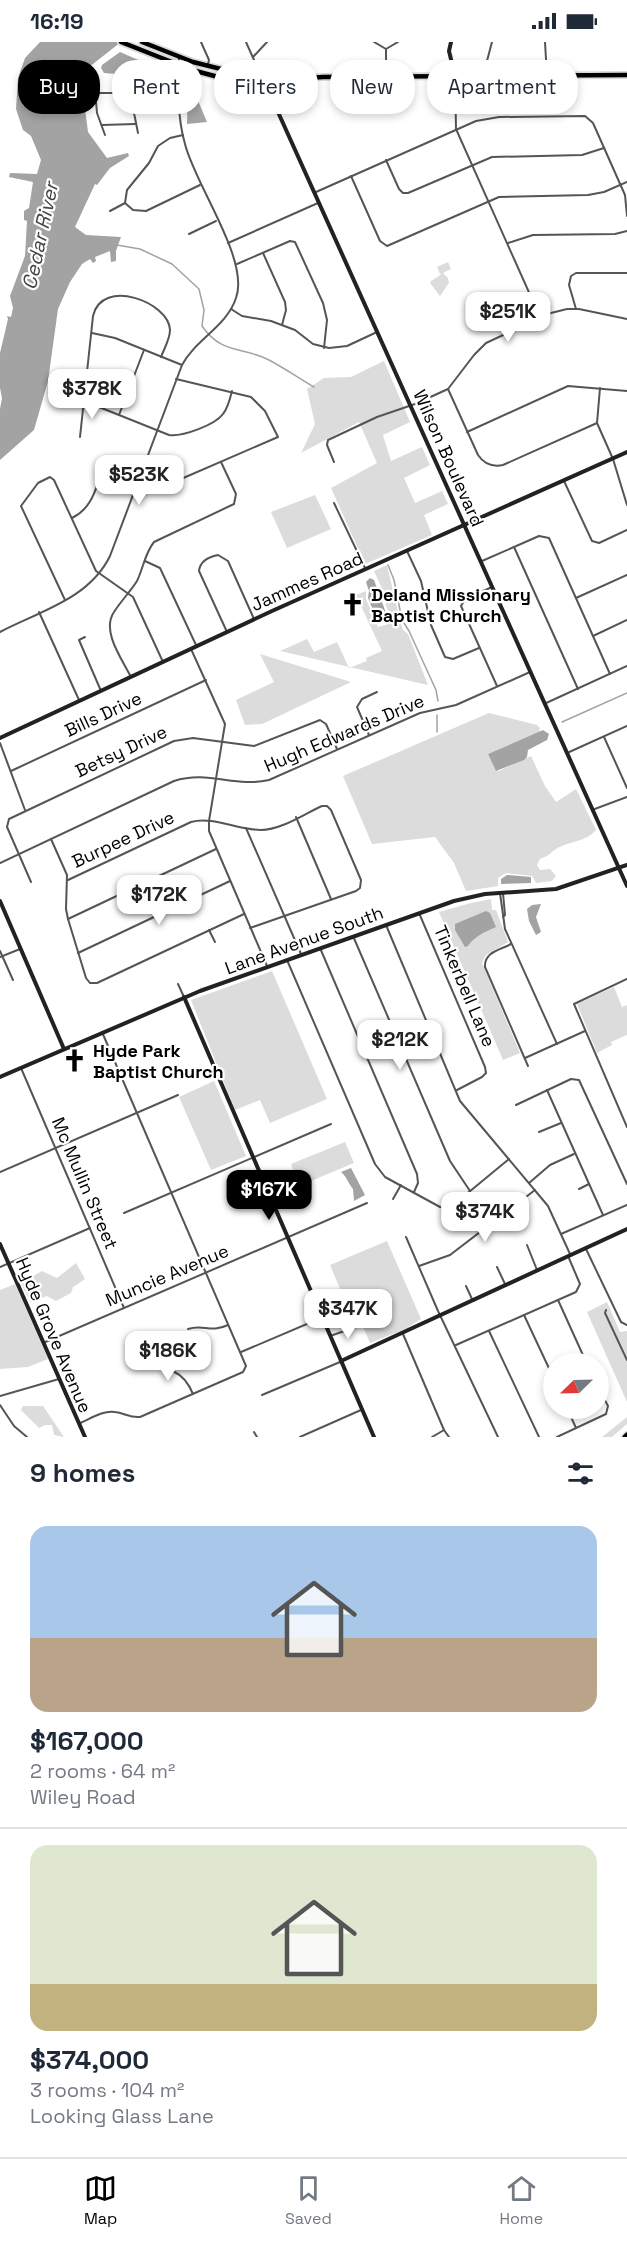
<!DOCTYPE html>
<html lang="en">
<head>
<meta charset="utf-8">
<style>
	:root { --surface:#fff; --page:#f2f2f3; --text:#1f2937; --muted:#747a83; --line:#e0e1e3; --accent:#000 }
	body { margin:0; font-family:"Space Grotesk",sans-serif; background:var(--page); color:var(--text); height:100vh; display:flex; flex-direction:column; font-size:22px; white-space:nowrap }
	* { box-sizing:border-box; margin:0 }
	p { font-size:20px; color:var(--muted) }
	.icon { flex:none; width:33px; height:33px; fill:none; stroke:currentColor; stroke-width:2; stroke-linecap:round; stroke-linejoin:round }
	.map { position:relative; height:1395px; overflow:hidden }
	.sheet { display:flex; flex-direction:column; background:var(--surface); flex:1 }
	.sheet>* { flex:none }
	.hud { position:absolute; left:18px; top:18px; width:591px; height:54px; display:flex; gap:12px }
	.needle { width:39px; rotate:247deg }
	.fabs { position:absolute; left:543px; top:1311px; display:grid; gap:12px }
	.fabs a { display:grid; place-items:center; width:66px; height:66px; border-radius:50%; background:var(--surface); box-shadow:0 3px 9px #0003; font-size:30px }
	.price { position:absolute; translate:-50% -51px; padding:0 14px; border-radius:12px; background:#fff; color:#222; font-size:20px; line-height:39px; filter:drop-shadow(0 2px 3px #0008) }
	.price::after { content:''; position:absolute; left:50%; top:36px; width:18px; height:14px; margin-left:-9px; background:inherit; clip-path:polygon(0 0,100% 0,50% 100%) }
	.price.active { background:var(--accent); color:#fff }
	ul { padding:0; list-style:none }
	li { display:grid; align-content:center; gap:12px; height:318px; padding:0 30px }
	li+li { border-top:2px solid var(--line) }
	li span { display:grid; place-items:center; height:186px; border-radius:18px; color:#555 }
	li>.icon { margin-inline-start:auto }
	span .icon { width:108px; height:108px; fill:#fffc; stroke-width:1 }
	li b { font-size:26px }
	h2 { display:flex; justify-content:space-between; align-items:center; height:72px; padding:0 30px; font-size:26px }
	.pill { padding:0 21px; border-radius:24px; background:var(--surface); box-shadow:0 3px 9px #0003; font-size:21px; line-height:54px }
	.pill.active { background:var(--accent); color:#fff }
	.status { display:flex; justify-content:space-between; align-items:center; height:42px; padding:0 30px; background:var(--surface); direction:ltr }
	.status svg { height:16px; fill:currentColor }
	.dock { display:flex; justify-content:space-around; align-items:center; height:84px; border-top:2px solid var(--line); background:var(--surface); font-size:16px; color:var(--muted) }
	.dock a { display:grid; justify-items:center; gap:3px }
	.dock .active { color:var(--accent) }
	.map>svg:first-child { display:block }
	.green { fill:#dcdcdc; fill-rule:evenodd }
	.water { fill:#a3a3a3 }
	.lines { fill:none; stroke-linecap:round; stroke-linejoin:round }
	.stream { stroke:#a3a3a3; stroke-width:1.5 }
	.primary-casing { stroke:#dbdbdb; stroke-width:8 }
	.highway-casing { stroke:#dbdbdb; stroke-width:8 }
	.street { stroke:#555; stroke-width:2 }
	.secondary { stroke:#222; stroke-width:4 }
	.primary { stroke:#000; stroke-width:4.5 }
	.highway { stroke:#000; stroke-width:5 }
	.labels { text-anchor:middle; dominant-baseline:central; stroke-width:4.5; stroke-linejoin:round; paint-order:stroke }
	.street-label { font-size:18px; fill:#000; stroke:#fff }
	.poi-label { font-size:18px; font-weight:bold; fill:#000; stroke:#fff; text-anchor:start }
	.water-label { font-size:20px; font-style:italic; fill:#444; stroke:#fff }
</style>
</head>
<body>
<div class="status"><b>16:19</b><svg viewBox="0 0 49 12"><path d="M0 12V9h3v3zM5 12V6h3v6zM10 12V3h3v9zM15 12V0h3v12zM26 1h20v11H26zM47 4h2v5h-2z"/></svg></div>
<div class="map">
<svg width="627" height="1395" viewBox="0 0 627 1395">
	<rect width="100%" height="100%" fill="#fff"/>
	<g class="green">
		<path d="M448,220L451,227L443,231L448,236L449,241L440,254L430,241L431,239L442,232H440L437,225Z"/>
		<path d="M384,319L410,380L383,393L391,419L422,405L430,423L404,436L415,461L442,449L448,462L424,473L432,493L365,522L331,446L377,421L359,380L301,411L315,382L307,347L324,336L351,335Z"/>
		<path d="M315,453L331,487L287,506L271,470Z"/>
		<path d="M387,523L400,579L403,588L408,592L428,643L280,609L307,597L314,610L337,600L349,626L367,619L366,616L382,609L356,553L366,549V557L378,585L388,582L391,574L386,564L385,553L374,529Z"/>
		<path d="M260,612L351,640L262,682L245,683L236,658L274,640Z"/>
		<path d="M489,671L537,683L540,686L539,690L488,712L496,728L499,729L531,714L545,744L556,760L576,747L596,788C586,800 569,799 556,807C550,811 549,814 540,817L537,823L540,828L550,827L556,834L552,839L536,841L532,834L506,831L498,836V844L466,849L454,821L435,795L372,802L343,734Z"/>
		<path d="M491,857L492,868H496L508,900L486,913L482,921L520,1011L503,1018L439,870L471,861ZM454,885L492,887L476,895L468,904Z"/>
		<path d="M272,929L327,1057L270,1081L260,1058L235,1068L191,958Z"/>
		<path d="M614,945L622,965L627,963V993L611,1000L612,1003L597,1011L577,962Z"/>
		<path d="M214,1039L246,1114L211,1128L179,1055Z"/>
		<path d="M345,1100L354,1121L299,1144L291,1122Z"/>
		<path d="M387,1199L421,1277L405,1287L370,1301L355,1266L349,1268L330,1223Z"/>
		<path d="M76,1221L85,1237L73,1245L71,1251L56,1259L47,1254L30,1260L21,1241L42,1229L57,1236Z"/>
		<path d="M15,1242L48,1317L28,1325L0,1327V1248Z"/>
		<path d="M607,1260L620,1290L627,1289V1360L587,1270Z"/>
		<path d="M23,1364H43L64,1395L54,1393L52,1383H45L39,1386L21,1368Z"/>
		<path d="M627,1375V1382L612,1395H602Z"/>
	</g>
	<g class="water">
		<path d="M40,0H121L84,29L83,37H81L88,90L107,116L128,111L129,114L110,126L97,143L95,142L75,185L86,193L121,195L116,209V219L111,220L110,209L95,215L96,219L93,221L90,217L82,222L70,240L58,267L48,339L34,388L0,418V367L2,356L0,346V311L8,277L7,274L11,275L13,266L10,254L25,214L27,179L24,178V169L29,166L33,140L9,135L10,131L37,132L41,118L31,94L23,88L16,67L18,36L25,16Z"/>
		<path d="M120,10L143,20L145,26C133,31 117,33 104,31L101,26L102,23Z"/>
		<path d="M188,37L195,39L194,49L207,80L187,82Z"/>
		<path d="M370,536L374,538L386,571L382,580H378L368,556L369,549L366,540Z"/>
		<path d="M543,688L549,692L547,698L528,708L527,715L524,718L496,729L488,712Z"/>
		<path d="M507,833L531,835V841L501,842V837Z"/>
		<path d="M541,862L536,875L541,890L536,893L529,879L527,867L532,863Z"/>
		<path d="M486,869L490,871L496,885C484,891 476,893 468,904L465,905L455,888V882Z"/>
		<path d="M351,1126L365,1153L354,1159L353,1147C348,1141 347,1135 341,1130Z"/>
	</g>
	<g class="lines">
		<g class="stream">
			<path d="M117,203L140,207L172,222L199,247L204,268L202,284C222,313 242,304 269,318C284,326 299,336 314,345"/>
			<path d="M388,523L394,538L402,578L409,589L436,648L438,659"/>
			<path d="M562,680L627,651"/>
			<path d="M437,690V673"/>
		</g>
		<defs>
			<g id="primary">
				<path d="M121,0L192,28L222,36L248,40L323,35L627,33"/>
				<path d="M142,0L193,20L261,37"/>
			</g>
			<path id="highway" d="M625,1395L627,1393"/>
		</defs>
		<use href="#primary" class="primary-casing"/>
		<use href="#highway" class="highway-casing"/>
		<g class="street">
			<path d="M201,0L209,18L208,22"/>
			<path d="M246,0L262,36"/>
			<path d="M374,0L386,7"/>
			<path d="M545,0L547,34"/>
			<path d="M386,7V34"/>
			<path d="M386,7L398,0"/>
			<path d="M253,15L267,0"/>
			<path d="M455,34L456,87L540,275"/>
			<path d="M483,34L492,0"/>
			<path d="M94,37L97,71L105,93"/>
			<path d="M96,51H132"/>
			<path d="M102,83L135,82"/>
			<path d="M138,91L133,66L132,42L136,38L179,36"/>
			<path d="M386,118L399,147L403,151H408L492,115L582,113L604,106"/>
			<path d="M351,134L380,199L387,204L499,155L588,153L604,150L627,140"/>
			<path d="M316,150L476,79L499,75L585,74L593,81L625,153L627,174"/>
			<path d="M125,161L127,148L149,121L158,104L170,96L183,93"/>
			<path d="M125,161L133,168L146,169L200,143"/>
			<path d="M110,169L125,161"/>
			<path d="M189,192L216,179"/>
			<path d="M228,201L318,161"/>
			<path d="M508,201L533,193L615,192L627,189"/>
			<path d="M263,211L285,260L286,268L282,283"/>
			<path d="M237,222L290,199L295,200L323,261L327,278L324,306"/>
			<path d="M231,267L242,274L271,279L295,288L313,302L329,306L347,304L377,290"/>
			<path d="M576,267L569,243L571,234L576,231H627"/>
			<path d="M92,291L115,296L182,323"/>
			<path d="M600,346L597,381L613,417L627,463"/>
			<path d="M448,347L478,413C484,422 493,425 503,423L597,381"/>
			<path d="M84,359L169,393C182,395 215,383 223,372C228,366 230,357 232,349"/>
			<path d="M119,373L144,308"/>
			<path d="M467,390L568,344L627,349"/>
			<path d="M80,395L93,274C102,235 169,260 170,288C170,297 164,307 161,315"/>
			<path d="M334,420L327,403L328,398L377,375L415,362L448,347L474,313L486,301L551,271L567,267H579L627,277"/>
			<path d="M141,429L164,437H181L278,395L265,369L251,355L176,337"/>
			<path d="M564,439L592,499L599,501L627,488"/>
			<path d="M334,461L365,526"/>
			<path d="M72,476C97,464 96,437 109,415L114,414L143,425"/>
			<path d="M514,505L578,647"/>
			<path d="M407,509L421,539L431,583L445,615L453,617L479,606"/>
			<path d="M145,519L160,526L196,603"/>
			<path d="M482,519L539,494L549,496L610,632"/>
			<path d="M492,545L465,557L461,564L497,644"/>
			<path d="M576,556L627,533"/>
			<path d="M65,558L21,464L38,441L50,435L54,438L96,529L133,555L163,620"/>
			<path d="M39,570L79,658"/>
			<path d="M0,590C40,569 89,557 110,514L182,323C195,298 227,284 236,256C250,218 195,143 185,102C177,75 178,43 179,15"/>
			<path d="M227,590L199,529C200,519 208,515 218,513L228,519L254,577"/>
			<path d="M593,594L627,578"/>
			<path d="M85,595L79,598L101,649"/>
			<path d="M191,607L225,682L209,779V789L267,924"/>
			<path d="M131,635C122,617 101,589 114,570C121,559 130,550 137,539C143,527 145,511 154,500L234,462L236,452L221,420"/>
			<path d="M544,662L627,624"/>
			<path d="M369,693L357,665L362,657L377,650"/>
			<path d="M604,695L627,746"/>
			<path d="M0,701L25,768"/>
			<path d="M567,711L627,684"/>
			<path d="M11,729L206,638"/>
			<path d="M592,768L627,755"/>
			<path d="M296,775L331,857"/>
			<path d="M246,786L301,912"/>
			<path d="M51,797L67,833L66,867L68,877L86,936L90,941H97L244,872"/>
			<path d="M0,821L174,739C209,728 235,746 269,738L420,671L456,663L530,630"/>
			<path d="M68,838L191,780C213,774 238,788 261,788C281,788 304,772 322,764H327L331,768L361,838L360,846L356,849L250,886"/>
			<path d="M31,840L7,785L9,777L174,699L193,696L254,704L320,678L326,682L337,707"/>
			<path d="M500,851L505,887L557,1002"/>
			<path d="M419,871L485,1025L486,1031L482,1035L457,1048"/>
			<path d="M503,875L505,873L503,851"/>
			<path d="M68,877L216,807"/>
			<path d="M386,883L460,1059L548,1164L570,1212"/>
			<path d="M209,888L215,900"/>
			<path d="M353,894L450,1119L470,1149"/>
			<path d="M511,902C500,908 484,910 485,925L528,1024"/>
			<path d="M320,906L417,1132L418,1141L414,1150"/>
			<path d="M0,909L13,938"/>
			<path d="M78,911L230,839"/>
			<path d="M0,915L20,907"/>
			<path d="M287,918L375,1122L385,1135L440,1165L446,1166L452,1164L509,1117"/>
			<path d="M627,937L574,962L627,1085"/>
			<path d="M178,942L184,955"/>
			<path d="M525,1016L585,989"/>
			<path d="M21,1026L124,1266"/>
			<path d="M547,1048L603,1173"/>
			<path d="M516,1063L571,1037L579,1038L627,1142"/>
			<path d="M539,1090L561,1081"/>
			<path d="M0,1130L178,1053"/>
			<path d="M529,1141L550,1123L574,1112"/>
			<path d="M579,1147L589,1142"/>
			<path d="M393,1157L401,1143"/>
			<path d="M124,1171L331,1082"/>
			<path d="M561,1192L627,1163"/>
			<path d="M406,1195L438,1269L498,1395"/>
			<path d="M527,1203L537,1228"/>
			<path d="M586,1207L621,1280L627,1283"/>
			<path d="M419,1224L450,1213L535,1148"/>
			<path d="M0,1225L90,1186"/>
			<path d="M497,1225L505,1242"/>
			<path d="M466,1244L472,1257"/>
			<path d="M558,1258L587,1322"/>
			<path d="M606,1268L605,1271L627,1318"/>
			<path d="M524,1273L554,1337"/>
			<path d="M188,1287C203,1282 211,1291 228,1283"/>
			<path d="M489,1289L539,1395"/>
			<path d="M403,1292L444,1388L449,1395"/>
			<path d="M330,1294L359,1284"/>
			<path d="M43,1301L367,1161"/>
			<path d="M456,1303L576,1250L580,1242L568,1214"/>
			<path d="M241,1310L321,1276"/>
			<path d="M143,1327C169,1325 183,1328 193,1352"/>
			<path d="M262,1353L340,1320"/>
			<path d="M0,1354L59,1337"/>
			<path d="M0,1363L14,1384L27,1395"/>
			<path d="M567,1366L576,1386"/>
			<path d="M80,1381C90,1377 103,1368 115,1370C124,1371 130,1376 140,1375L243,1330L246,1324L102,990"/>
			<path d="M254,1390L257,1395"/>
			<path d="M300,1395L361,1368"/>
			<path d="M432,1395L444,1388"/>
			<path d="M557,1395L606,1372L608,1364L598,1345"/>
		</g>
		<g class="secondary">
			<path d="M451,0L449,9L455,34"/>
			<path d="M264,39L627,844"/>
			<path d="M0,696L272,569L627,410"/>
			<path d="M0,859L64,1007"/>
			<path d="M184,955L374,1395"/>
			<path d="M0,1035L200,949L454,859L485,852L556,847L627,823"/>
			<path d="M0,1202L85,1395"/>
			<path d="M341,1319L627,1187"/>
		</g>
		<use href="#primary" class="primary"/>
		<use href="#highway" class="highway"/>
	</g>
	<defs>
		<symbol id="church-bare" viewBox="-9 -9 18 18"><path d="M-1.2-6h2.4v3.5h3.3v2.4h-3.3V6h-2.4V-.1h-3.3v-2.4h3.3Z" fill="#000" stroke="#fff" stroke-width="2.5" paint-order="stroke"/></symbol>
	</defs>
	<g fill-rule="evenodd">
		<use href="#church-bare" x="336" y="546" width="33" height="33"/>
		<use href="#church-bare" x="58" y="1002" width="33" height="33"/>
	</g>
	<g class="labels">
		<g class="street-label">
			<text transform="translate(449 416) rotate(66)">Wilson Boulevard</text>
			<text transform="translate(307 539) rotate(-24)">Jammes Road</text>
			<text transform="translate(103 672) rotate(-25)">Bills Drive</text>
			<text transform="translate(344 691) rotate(-23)">Hugh Edwards Drive</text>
			<text transform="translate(121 709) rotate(-25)">Betsy Drive</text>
			<text transform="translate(123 797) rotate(-25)">Burpee Drive</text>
			<text transform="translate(304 898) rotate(-20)">Lane Avenue South</text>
			<text transform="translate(465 944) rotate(67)">Tinkerbell Lane</text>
			<text transform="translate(85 1141) rotate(67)">Mc Mullin Street</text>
			<text transform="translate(167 1233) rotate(-23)">Muncie Avenue</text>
			<text transform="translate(54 1293) rotate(67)">Hyde Grove Avenue</text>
		</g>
		<g class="poi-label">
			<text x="371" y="552">Deland Missionary<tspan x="371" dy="21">Baptist Church</tspan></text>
			<text x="93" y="1008">Hyde Park<tspan x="93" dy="21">Baptist Church</tspan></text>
		</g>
		<g class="water-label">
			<text transform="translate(40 194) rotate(-78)">Cedar River</text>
		</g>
	</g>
</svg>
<div class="fabs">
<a><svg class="needle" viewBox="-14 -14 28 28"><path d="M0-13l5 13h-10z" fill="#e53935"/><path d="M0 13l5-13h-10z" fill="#747a83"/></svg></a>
</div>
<b class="price" style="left:508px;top:301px">$251K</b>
<b class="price" style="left:92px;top:378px">$378K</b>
<b class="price" style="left:139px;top:464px">$523K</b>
<b class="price" style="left:159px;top:884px">$172K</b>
<b class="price" style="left:400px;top:1029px">$212K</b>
<b class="price active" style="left:269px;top:1179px">$167K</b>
<b class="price" style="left:485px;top:1201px">$374K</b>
<b class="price" style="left:348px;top:1298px">$347K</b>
<b class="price" style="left:168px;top:1340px">$186K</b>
<div class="hud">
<a class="pill active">Buy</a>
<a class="pill">Rent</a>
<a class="pill">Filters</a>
<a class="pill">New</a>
<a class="pill">Apartment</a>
</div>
</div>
<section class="sheet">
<h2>9 homes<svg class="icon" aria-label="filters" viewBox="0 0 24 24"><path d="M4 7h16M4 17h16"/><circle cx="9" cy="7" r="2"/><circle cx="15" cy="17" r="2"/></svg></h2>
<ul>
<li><span style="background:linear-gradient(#a9c7e8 60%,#b9a48a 0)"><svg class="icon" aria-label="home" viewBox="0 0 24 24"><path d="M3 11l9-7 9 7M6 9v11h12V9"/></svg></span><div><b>$167,000</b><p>2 rooms · 64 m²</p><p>Wiley Road</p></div></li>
<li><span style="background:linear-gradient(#dfe7d0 75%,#c2b280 0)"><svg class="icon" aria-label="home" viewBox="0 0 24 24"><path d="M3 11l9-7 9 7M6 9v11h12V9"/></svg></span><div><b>$374,000</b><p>3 rooms · 104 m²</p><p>Looking Glass Lane</p></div></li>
</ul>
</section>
<nav class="dock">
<a class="active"><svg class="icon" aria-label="map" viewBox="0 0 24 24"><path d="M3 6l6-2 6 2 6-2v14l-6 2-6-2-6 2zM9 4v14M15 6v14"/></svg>Map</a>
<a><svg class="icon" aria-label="saved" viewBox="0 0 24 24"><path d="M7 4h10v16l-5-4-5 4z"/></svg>Saved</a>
<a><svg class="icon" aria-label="home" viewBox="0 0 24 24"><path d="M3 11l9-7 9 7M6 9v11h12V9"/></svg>Home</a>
</nav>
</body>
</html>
